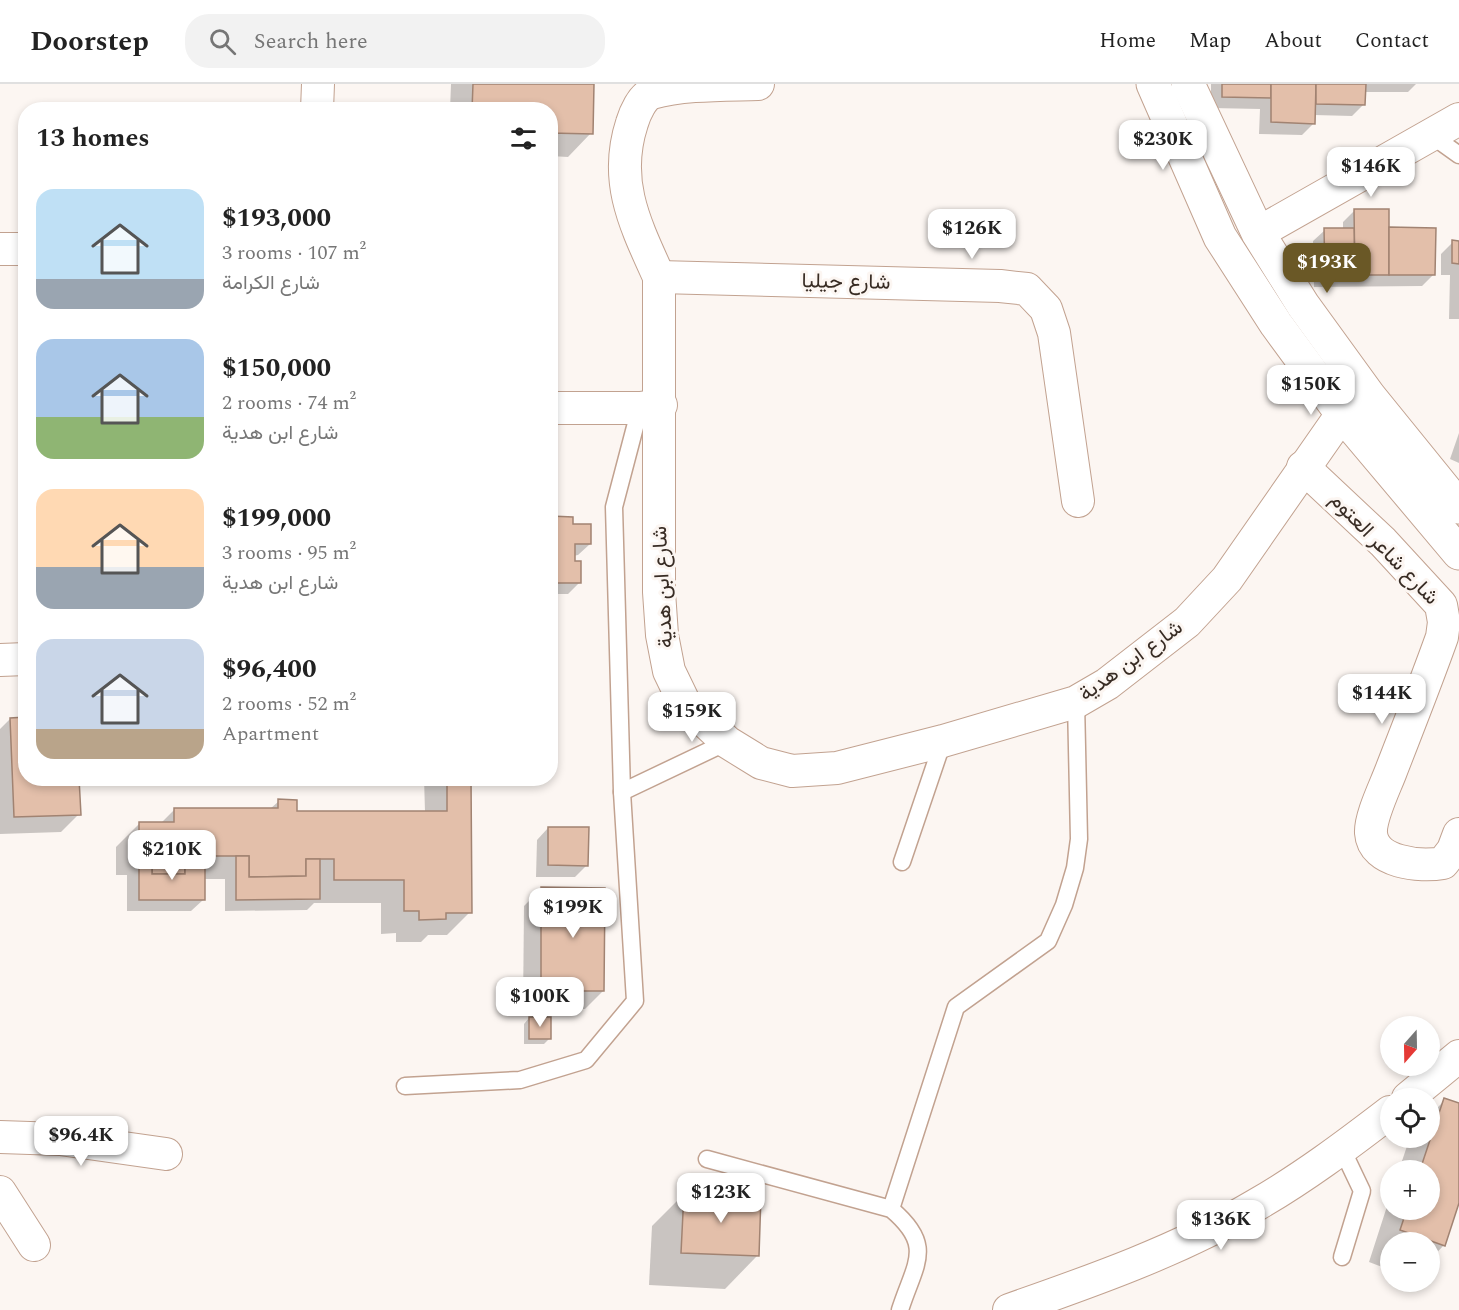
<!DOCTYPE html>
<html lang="en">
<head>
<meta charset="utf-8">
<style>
	:root { --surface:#fff; --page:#f2f2f2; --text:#222; --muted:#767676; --line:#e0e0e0; --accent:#6a5826 }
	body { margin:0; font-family:Spectral,Vazirmatn,serif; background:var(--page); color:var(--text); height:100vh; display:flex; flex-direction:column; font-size:22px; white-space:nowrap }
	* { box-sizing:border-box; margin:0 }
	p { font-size:20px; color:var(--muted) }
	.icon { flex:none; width:33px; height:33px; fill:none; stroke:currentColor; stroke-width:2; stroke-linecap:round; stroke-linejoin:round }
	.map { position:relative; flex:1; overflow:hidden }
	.side { position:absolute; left:18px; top:18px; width:540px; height:684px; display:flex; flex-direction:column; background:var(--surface); border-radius:24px; box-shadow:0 3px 9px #0003 }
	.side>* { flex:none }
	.needle { width:39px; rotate:200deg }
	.controls { position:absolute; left:1380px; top:932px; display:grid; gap:12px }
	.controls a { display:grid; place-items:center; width:60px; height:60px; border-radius:50%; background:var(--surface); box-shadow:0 3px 9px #0003; font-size:30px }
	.price { position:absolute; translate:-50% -51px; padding:0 14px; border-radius:12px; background:#fff; color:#222; font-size:20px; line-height:39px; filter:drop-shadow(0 2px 3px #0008) }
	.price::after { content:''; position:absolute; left:50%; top:36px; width:18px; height:14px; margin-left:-9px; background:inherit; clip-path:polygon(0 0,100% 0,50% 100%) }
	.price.selected { background:var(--accent); color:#fff }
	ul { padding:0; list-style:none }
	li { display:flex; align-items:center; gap:18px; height:150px; padding:0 18px }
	li span { display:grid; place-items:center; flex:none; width:168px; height:120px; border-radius:18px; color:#555 }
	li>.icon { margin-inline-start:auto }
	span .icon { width:72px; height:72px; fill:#fffc; stroke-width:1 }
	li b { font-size:26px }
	h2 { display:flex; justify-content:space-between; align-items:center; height:72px; padding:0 18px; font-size:26px }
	header { display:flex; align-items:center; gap:36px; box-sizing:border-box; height:84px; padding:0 30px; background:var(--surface); border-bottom:2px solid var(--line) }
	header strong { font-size:28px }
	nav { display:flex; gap:33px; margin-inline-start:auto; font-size:21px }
	.search { width:420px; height:54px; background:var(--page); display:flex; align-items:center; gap:15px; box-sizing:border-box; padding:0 21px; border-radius:24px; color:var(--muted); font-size:22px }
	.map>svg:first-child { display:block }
	.shadow { fill:#0003 }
	.building { fill:#e3bfaa; stroke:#a18372; stroke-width:1.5 }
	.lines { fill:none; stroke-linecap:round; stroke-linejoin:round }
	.service-casing { stroke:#c2a290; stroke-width:19 }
	.minor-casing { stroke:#c2a290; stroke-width:34 }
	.tertiary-casing { stroke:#c2a290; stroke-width:35 }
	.service { stroke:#fff; stroke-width:16 }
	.minor { stroke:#fff; stroke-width:32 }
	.tertiary { stroke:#fff; stroke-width:33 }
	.labels { text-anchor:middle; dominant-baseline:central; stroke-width:6; stroke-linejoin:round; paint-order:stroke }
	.street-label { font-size:21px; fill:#382c24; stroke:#fcf6f2 }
</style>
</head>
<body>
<header>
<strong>Doorstep</strong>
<div class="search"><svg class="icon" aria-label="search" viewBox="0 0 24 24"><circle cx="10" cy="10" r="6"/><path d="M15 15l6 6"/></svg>Search here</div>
<nav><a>Home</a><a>Map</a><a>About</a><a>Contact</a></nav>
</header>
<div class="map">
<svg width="1459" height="1226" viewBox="0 0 1459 1226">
	<rect width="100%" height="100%" fill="#fcf6f2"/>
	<g class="shadow">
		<path d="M451,0H593L591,49L568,73L550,72V26H450Z"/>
		<path d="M1211,0H1416L1408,8H1364V20L1352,32L1314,31V39L1302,51L1259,50L1260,25L1211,24Z"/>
		<path d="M1355,126L1387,145L1433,191L1422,202L1314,203L1313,157L1325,146L1343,145V138Z"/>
		<path d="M1453,158H1459V235H1449L1450,191H1441V170Z"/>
		<path d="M1459,349V379L1450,375Z"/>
		<path d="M550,434L572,441L590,460L578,471L573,472L580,498L568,510H550Z"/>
		<path d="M10,635L26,694H114L78,697L79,730L61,748L0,750V645Z"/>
		<path d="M424,694H470V828L447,851H428L421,858H396V849L381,850V819H314L307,826L225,827V795H203V816L191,827H127V791H116V763L139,740H160L175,725H270L279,717L295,728H425Z"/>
		<path d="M548,744L587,781L575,793H536L537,756Z"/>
		<path d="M542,804L603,907L585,925L523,924L524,822Z"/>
		<path d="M529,934L549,955L544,960H524V940Z"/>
		<path d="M1445,1016L1459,1020V1114L1444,1161L1430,1176V1158H1390V1186L1369,1178L1390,1113V1125H1430V1086H1399L1410,1053H1430V1031Z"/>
		<path d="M685,1109L757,1172L725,1205L649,1201L652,1142Z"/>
	</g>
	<g class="building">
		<path d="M473,0H594L593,50L550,49V26H472Z"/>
		<path d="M1222,0H1271V14L1222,13Z"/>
		<path d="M1271,0H1316L1315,40L1271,38Z"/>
		<path d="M1316,0H1366L1365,21L1316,20Z"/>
		<path d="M1354,125H1389V191H1355Z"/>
		<path d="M1389,143L1436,144L1435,191H1389Z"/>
		<path d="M1324,144H1354L1355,191L1325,192Z"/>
		<path d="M1452,156L1459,157V180L1452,179Z"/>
		<path d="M550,432L573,433V440H591V460H575V477H581V499H550Z"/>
		<path d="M26,633V694H79L81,731L14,733L10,634Z"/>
		<path d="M447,694H471L472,829H446V835L419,836V827H404V796H334V775H306V792L249,793V772H185V790H152V768H139V738H174V724H278V715L297,716V727H447Z"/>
		<path d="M548,743H589L588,782L548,781Z"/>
		<path d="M139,768H152V790H185V772H205V816H139Z"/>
		<path d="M236,772H249V793L306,792V775H320V815L236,816Z"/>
		<path d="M541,803L605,804L604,907H541Z"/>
		<rect x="529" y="933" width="22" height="22"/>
		<path d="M1444,1014L1459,1019V1119L1445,1162L1400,1146L1407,1125H1430V1086H1420Z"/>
		<path d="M684,1108L761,1111L759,1172L681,1169Z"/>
	</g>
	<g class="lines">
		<defs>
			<g id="service">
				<path d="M1431,51L1459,71"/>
				<path d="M622,708L727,658"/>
				<path d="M902,778L943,657"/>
				<path d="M405,1002L520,996L586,976L635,917L622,708L614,423L640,324"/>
				<path d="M1342,1065L1362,1107L1342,1173"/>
				<path d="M707,1075L891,1125C935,1162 915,1179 900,1226"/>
				<path d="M891,1125L956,923L1048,857L1064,821L1075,784L1079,755L1076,618"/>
			</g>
			<g id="minor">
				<path d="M758,0C725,1 683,0 652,9C642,13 635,29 632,39C613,97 635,140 659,193V508L662,551L669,587L684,618L727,658L761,679L792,687L837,684L943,657L1076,618L1107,600L1187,538L1227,495L1342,330"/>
				<path d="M317,26L318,0"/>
				<path d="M1258,149L1459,35"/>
				<path d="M0,165H26"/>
				<path d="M659,193L1000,202L1027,205L1046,225L1054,249L1078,417"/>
				<path d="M550,324H640L661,321"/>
				<path d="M1303,383L1383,458L1441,521L1444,538L1442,553C1426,598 1408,643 1391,687C1385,703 1370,733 1371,749C1373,779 1420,783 1443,779L1453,766L1459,750"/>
				<path d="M0,576L26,575"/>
				<path d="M1408,1014L1459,972"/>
				<path d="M0,1053L60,1055L166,1070"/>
				<path d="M0,1108L34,1161"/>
				<path d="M1009,1226C1092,1197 1180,1166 1256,1121C1303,1094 1347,1061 1390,1028"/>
			</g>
			<g id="tertiary">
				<path d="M1153,0L1220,153L1276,240L1342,330L1459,469"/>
				<path d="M1188,0L1258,149L1303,221L1369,312L1459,423"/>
			</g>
		</defs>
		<use href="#service" class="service-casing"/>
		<use href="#minor" class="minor-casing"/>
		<use href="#tertiary" class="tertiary-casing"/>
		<use href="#service" class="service"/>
		<use href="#minor" class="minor"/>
		<use href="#tertiary" class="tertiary"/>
	</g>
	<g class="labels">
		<g class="street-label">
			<text transform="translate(846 198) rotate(1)">شارع جيليا</text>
			<text transform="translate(1384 465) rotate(46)">شارع شاعر العتوم</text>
			<text transform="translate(663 503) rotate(-93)">شارع ابن هدية</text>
			<text transform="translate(1131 577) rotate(-36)">شارع ابن هدية</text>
		</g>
	</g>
</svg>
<div class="controls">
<a><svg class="needle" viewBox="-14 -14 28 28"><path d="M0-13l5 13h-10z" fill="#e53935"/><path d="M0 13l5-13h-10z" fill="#767676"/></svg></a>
<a><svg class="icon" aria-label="locate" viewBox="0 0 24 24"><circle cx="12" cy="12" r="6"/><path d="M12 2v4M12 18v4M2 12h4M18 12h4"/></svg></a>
<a>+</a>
<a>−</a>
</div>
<b class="price" style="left:1163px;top:87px">$230K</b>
<b class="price" style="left:1371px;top:114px">$146K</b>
<b class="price" style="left:972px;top:176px">$126K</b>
<b class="price selected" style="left:1327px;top:210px">$193K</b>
<b class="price" style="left:1311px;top:332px">$150K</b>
<b class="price" style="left:1382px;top:641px">$144K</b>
<b class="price" style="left:692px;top:659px">$159K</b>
<b class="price" style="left:172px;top:797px">$210K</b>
<b class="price" style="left:573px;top:855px">$199K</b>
<b class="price" style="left:540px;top:944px">$100K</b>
<b class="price" style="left:81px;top:1083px">$96.4K</b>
<b class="price" style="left:721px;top:1140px">$123K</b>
<b class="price" style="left:1221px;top:1167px">$136K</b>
<section class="side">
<h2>13 homes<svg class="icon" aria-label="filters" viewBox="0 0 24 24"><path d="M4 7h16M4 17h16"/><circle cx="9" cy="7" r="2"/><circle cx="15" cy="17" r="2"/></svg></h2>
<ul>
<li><span style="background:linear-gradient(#bfe0f5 75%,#9aa5b1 0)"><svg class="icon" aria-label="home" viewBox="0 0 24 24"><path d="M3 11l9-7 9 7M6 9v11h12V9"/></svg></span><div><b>$193,000</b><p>3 rooms · 107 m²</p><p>شارع الكرامة</p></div></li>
<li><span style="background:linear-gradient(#a9c7e8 65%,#8fb573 0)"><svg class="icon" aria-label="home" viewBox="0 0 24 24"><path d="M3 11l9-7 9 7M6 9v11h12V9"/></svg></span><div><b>$150,000</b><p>2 rooms · 74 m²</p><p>شارع ابن هدية</p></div></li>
<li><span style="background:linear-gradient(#ffd9b3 65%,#9aa5b1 0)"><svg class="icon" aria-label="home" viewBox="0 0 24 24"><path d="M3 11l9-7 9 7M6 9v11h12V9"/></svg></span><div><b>$199,000</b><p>3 rooms · 95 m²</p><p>شارع ابن هدية</p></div></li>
<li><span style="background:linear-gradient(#c9d6e8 75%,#b9a48a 0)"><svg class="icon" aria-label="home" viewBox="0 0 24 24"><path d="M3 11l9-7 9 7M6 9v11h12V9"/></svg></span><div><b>$96,400</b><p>2 rooms · 52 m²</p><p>Apartment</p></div></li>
</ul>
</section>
</div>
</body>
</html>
